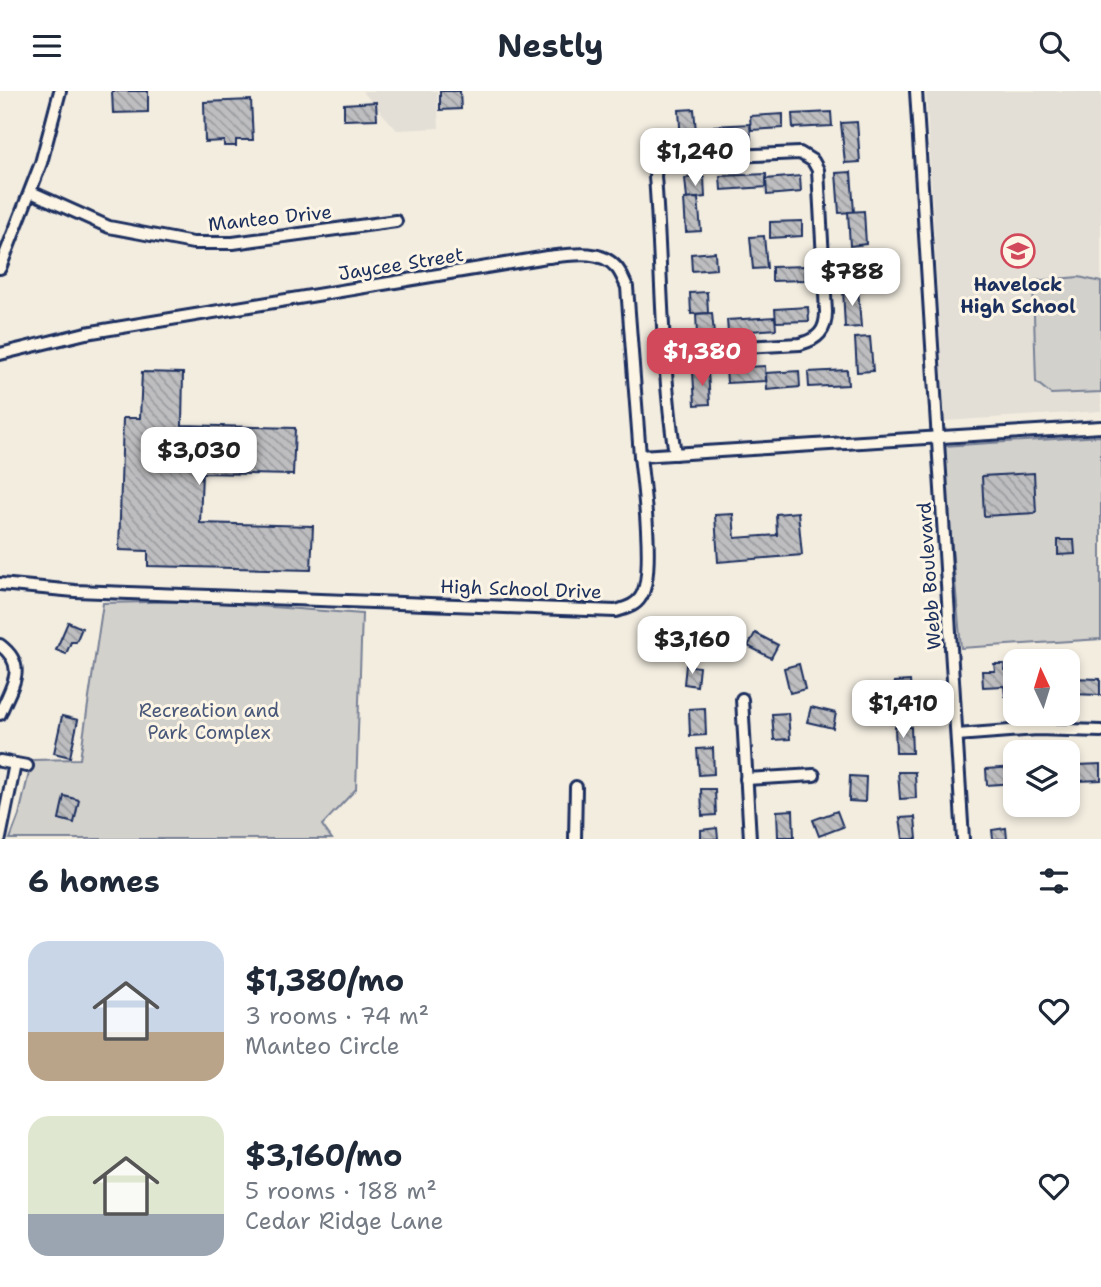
<!DOCTYPE html>
<html lang="en">
<head>
<meta charset="utf-8">
<style>
	:root { --surface:#fff; --page:#f6f6f7; --text:#1f2937; --muted:#747a83; --accent:#d1495b }
	body { margin:0; font-family:"Shantell Sans",sans-serif; background:var(--page); color:var(--text); height:100vh; display:flex; flex-direction:column; font-size:26px; white-space:nowrap }
	* { box-sizing:border-box; margin:0 }
	p { font-size:23px; color:var(--muted) }
	.icon { flex:none; width:38px; height:38px; fill:none; stroke:currentColor; stroke-width:2; stroke-linecap:round; stroke-linejoin:round }
	.map { position:relative; height:748px; overflow:hidden }
	.details { display:flex; flex-direction:column; background:var(--surface); flex:1 }
	.details>* { flex:none }
	.needle { width:46px; rotate:356deg }
	.fabs { position:absolute; left:1003px; top:558px; display:grid; gap:14px }
	.fabs a { display:grid; place-items:center; width:77px; height:77px; border-radius:14px; background:var(--surface); box-shadow:0 4px 10px #0003; font-size:35px }
	.price { position:absolute; translate:-50% -60px; padding:0 16px; border-radius:14px; background:#fff; color:#222; font-size:23px; line-height:46px; filter:drop-shadow(0 2px 4px #0008) }
	.price::after { content:''; position:absolute; left:50%; top:42px; width:21px; height:16px; margin-left:-10px; background:inherit; clip-path:polygon(0 0,100% 0,50% 100%) }
	.price.current { background:var(--accent); color:#fff }
	ul { padding:0; list-style:none }
	li { display:flex; align-items:center; gap:21px; height:175px; padding:0 28px }
	li span { display:grid; place-items:center; flex:none; width:196px; height:140px; border-radius:21px; color:#555 }
	li>.icon { margin-inline-start:auto }
	span .icon { width:84px; height:84px; fill:#fffc; stroke-width:1 }
	li b { font-size:30px }
	h2 { display:flex; justify-content:space-between; align-items:center; height:84px; padding:0 28px; font-size:30px }
	header { display:flex; justify-content:space-between; align-items:center; height:91px; padding:0 28px; background:var(--surface); font-size:32px; font-weight:700 }
	.map>svg:first-child { display:block }
	.built { fill:#e3dfd6 }
	.green { fill:#d3d1cc; stroke:#778095; stroke-width:2 }
	.building { fill:url(#building-back-hatch); stroke:#1b2f5e; stroke-width:2 }
	.lines { fill:none; stroke-linecap:round; stroke-linejoin:round }
	.minor-casing { stroke:#1b2f5e; stroke-width:16 }
	.minor { stroke:#fcf5e5; stroke-width:10 }
	.labels { text-anchor:middle; dominant-baseline:central; stroke-width:6; stroke-linejoin:round; paint-order:stroke }
	.street-label { font-size:19px; fill:#1b2f5e; stroke:#fcf5e5 }
	.poi-label { font-size:19px; font-weight:bold; fill:#1b2f5e; stroke:#fcf5e5 }
	.park-label { font-size:19px; fill:#49587a; stroke:#fcf5e5 }
</style>
</head>
<body>
<header><svg class="icon" aria-label="menu" viewBox="0 0 24 24"><path d="M4 6h16M4 12h16M4 18h16"/></svg>Nestly<svg class="icon" aria-label="search" viewBox="0 0 24 24"><circle cx="10" cy="10" r="6"/><path d="M15 15l6 6"/></svg></header>
<div class="map">
<svg width="1101" height="748" viewBox="0 0 1101 748">
	<defs>
		<pattern id="building-back-hatch" width="6" height="6" patternUnits="userSpaceOnUse" patternTransform="scale(1.75)"><rect width="6" height="6" fill="#bebec0"/><path d="M-1 5l2 2M0 0l6 6M5-1l2 2" fill="none" stroke="#9a9b9f"/></pattern>
	</defs>
	<rect width="100%" height="100%" fill="#f3ede0"/>
	<filter id="ink" filterUnits="userSpaceOnUse"><feTurbulence type="fractalNoise" baseFrequency=".0143" numOctaves="2"/><feDisplacementMap in="SourceGraphic" scale="14" xChannelSelector="R" yChannelSelector="G"/><feConvolveMatrix kernelMatrix="1 2 1 2 8 2 1 2 1" color-interpolation-filters="sRGB"/></filter>
	<g filter="url(#ink)">
		<g class="built">
			<path d="M362,0H437L439,37L397,39Z"/>
			<path d="M926,0H1101V320L945,330Z"/>
		</g>
		<g class="green">
			<path d="M1079,186L1101,191V301L1051,303L1036,291L1033,190Z"/>
			<path d="M1101,345V548L961,557L943,355Z"/>
			<path d="M195,510L362,523L356,698L322,734L332,748H10L19,724L32,669L80,668L103,512Z"/>
		</g>
		<g class="building">
			<path d="M112,0H148V21L113,22Z"/>
			<path d="M440,0H460L461,18L440,19Z"/>
			<path d="M251,9L253,49H236V55H224V50L205,51L204,11Z"/>
			<path d="M376,11L377,28L344,29V13Z"/>
			<path d="M694,18L697,51L681,52L679,19Z"/>
			<path d="M831,21L832,35L793,37L792,23Z"/>
			<path d="M783,23V37L751,39L750,25Z"/>
			<path d="M857,31L860,71L845,72L841,32Z"/>
			<path d="M750,33L751,48L715,50L714,35Z"/>
			<path d="M851,81L854,121L839,122L836,82Z"/>
			<path d="M766,83L767,96L721,99L720,85Z"/>
			<path d="M800,85L801,101L767,104L766,88Z"/>
			<path d="M704,86L705,106L687,108L685,87Z"/>
			<path d="M698,107L701,140L686,141L684,108Z"/>
			<path d="M864,120L866,153L850,155L848,121Z"/>
			<path d="M802,130V145L770,147V131Z"/>
			<path d="M764,145L767,177L753,178L750,146Z"/>
			<path d="M715,161L716,178L692,180L691,163Z"/>
			<path d="M850,165H865L866,196L852,197Z"/>
			<path d="M805,175V189L772,190V176Z"/>
			<path d="M843,197H858L861,236L845,237Z"/>
			<path d="M707,201L708,222L691,223L690,202Z"/>
			<path d="M808,216L809,230L776,231L775,218Z"/>
			<path d="M712,222L714,243L697,244L696,223Z"/>
			<path d="M775,226L776,238L728,242L727,229Z"/>
			<path d="M870,246L873,280L857,281L855,247Z"/>
			<path d="M765,275L766,290L727,292L726,277Z"/>
			<path d="M847,279L848,294L809,296L808,281Z"/>
			<path d="M708,280L710,313L695,314L693,281Z"/>
			<path d="M799,280L800,296L767,299L766,282Z"/>
			<path d="M142,281L183,282L182,334L295,337L293,384L202,382L200,432L313,435L311,479L148,475V460L119,459L123,327H140Z"/>
			<path d="M1034,382L1036,422L984,425L982,385Z"/>
			<path d="M798,421L802,464L718,471L715,424L733,423L735,447L777,444L776,423Z"/>
			<path d="M1058,449H1074L1075,463L1058,464Z"/>
			<path d="M68,531L82,537L76,551H71L66,563L56,559Z"/>
			<path d="M728,541L734,556L710,565L704,550Z"/>
			<path d="M755,542L778,554L771,567L748,555Z"/>
			<path d="M799,573L805,598L790,602L784,577Z"/>
			<path d="M994,573H1004V579H1009L1010,593L1013,592L1014,604L1005,605L1004,595L983,596L982,580H995Z"/>
			<path d="M686,574L699,576L697,595L684,593Z"/>
			<path d="M1071,587L1100,588V604L1070,603Z"/>
			<path d="M910,590L912,615L896,617L894,591Z"/>
			<path d="M811,616L836,622L833,637L807,631Z"/>
			<path d="M705,617L706,644L690,645L689,618Z"/>
			<path d="M788,622L790,648L774,649L772,623Z"/>
			<path d="M62,625L78,629L70,666L54,662Z"/>
			<path d="M895,636H911L912,662H896Z"/>
			<path d="M713,657L714,683L699,684L697,658Z"/>
			<path d="M1101,673V689L1078,690L1077,674Z"/>
			<path d="M1015,676V692L987,694L986,678Z"/>
			<path d="M898,681H915L916,707L900,708Z"/>
			<path d="M850,685L866,686L865,711L849,710Z"/>
			<path d="M701,698H715L716,724L702,725Z"/>
			<path d="M64,705L79,709L74,732L59,728Z"/>
			<path d="M793,719L794,746H778L777,720Z"/>
			<path d="M837,720L843,736L819,745L813,729Z"/>
			<path d="M915,726L917,748H903L900,727Z"/>
			<path d="M717,737L718,748H701V739Z"/>
			<path d="M1006,737L1007,748H993L992,739Z"/>
		</g>
		<g class="lines">
			<defs>
				<g id="minor">
					<path d="M916,0L963,748"/>
					<path d="M31,101L109,136L193,152H233L396,130"/>
					<path d="M0,177L41,72L60,0"/>
					<path d="M666,260L800,253C818,248 826,240 826,221L818,79L813,70L800,62L668,68C659,71 656,75 655,85C662,176 661,272 675,363"/>
					<path d="M0,263L86,242L547,166C569,164 600,157 616,176C621,181 624,190 627,196L640,365"/>
					<path d="M0,493L75,500L616,520C625,517 635,515 640,507C656,487 643,392 640,365L1101,336"/>
					<path d="M0,554C29,576 11,595 0,623"/>
					<path d="M742,608L750,748"/>
					<path d="M957,644L1037,638L1101,640"/>
					<path d="M0,670L27,675"/>
					<path d="M746,688L814,684"/>
					<path d="M0,747L15,673"/>
					<path d="M575,748L576,696"/>
				</g>
			</defs>
			<use href="#minor" class="minor-casing"/>
			<use href="#minor" class="minor"/>
		</g>
	</g>
	<defs>
		<symbol id="school-ring" viewBox="-11 -11 22 22"><circle r="9.5" fill="#fcf5e5" stroke="#d1495b" stroke-width="1.5"/><path d="M0-5L7-2L0 1L-7-2ZM-4 1L0 2.5L4 1V4Q0 6-4 4Z" fill="#d1495b"/></symbol>
	</defs>
	<g fill-rule="evenodd">
		<use href="#school-ring" x="999" y="141" width="38" height="38"/>
	</g>
	<g class="labels">
		<g class="street-label">
			<text transform="translate(270 127) rotate(-6)">Manteo Drive</text>
			<text transform="translate(401 173) rotate(-9)">Jaycee Street</text>
			<text transform="translate(929 485) rotate(-94)">Webb Boulevard</text>
			<text transform="translate(521 498) rotate(2)">High School Drive</text>
		</g>
		<g class="poi-label">
			<text x="1018" y="193">Havelock<tspan x="1018" dy="22">High School</tspan></text>
		</g>
		<g class="park-label">
			<text x="209" y="619">Recreation and<tspan x="209" dy="22">Park Complex</tspan></text>
		</g>
	</g>
</svg>
<div class="fabs">
<a><svg class="needle" viewBox="-14 -14 28 28"><path d="M0-13l5 13h-10z" fill="#e53935"/><path d="M0 13l5-13h-10z" fill="#747a83"/></svg></a>
<a><svg class="icon" aria-label="layers" viewBox="0 0 24 24"><path d="M12 4l9 5-9 5-9-5zM3 14l9 5 9-5"/></svg></a>
</div>
<b class="price" style="left:695px;top:97px">$1,240</b>
<b class="price" style="left:852px;top:217px">$788</b>
<b class="price current" style="left:702px;top:297px">$1,380</b>
<b class="price" style="left:199px;top:396px">$3,030</b>
<b class="price" style="left:692px;top:585px">$3,160</b>
<b class="price" style="left:903px;top:649px">$1,410</b>
</div>
<section class="details">
<h2>6 homes<svg class="icon" aria-label="filters" viewBox="0 0 24 24"><path d="M4 7h16M4 17h16"/><circle cx="9" cy="7" r="2"/><circle cx="15" cy="17" r="2"/></svg></h2>
<ul>
<li><span style="background:linear-gradient(#c9d6e8 65%,#b9a48a 0)"><svg class="icon" aria-label="home" viewBox="0 0 24 24"><path d="M3 11l9-7 9 7M6 9v11h12V9"/></svg></span><div><b>$1,380/mo</b><p>3 rooms · 74 m²</p><p>Manteo Circle</p></div><svg class="icon" aria-label="heart" viewBox="0 0 24 24"><path d="M12 20l-8-8c-3-5 5-10 8-4 3-6 11-1 8 4z"/></svg></li>
<li><span style="background:linear-gradient(#dfe7d0 70%,#9aa5b1 0)"><svg class="icon" aria-label="home" viewBox="0 0 24 24"><path d="M3 11l9-7 9 7M6 9v11h12V9"/></svg></span><div><b>$3,160/mo</b><p>5 rooms · 188 m²</p><p>Cedar Ridge Lane</p></div><svg class="icon" aria-label="heart" viewBox="0 0 24 24"><path d="M12 20l-8-8c-3-5 5-10 8-4 3-6 11-1 8 4z"/></svg></li>
</ul>
</section>
</body>
</html>
